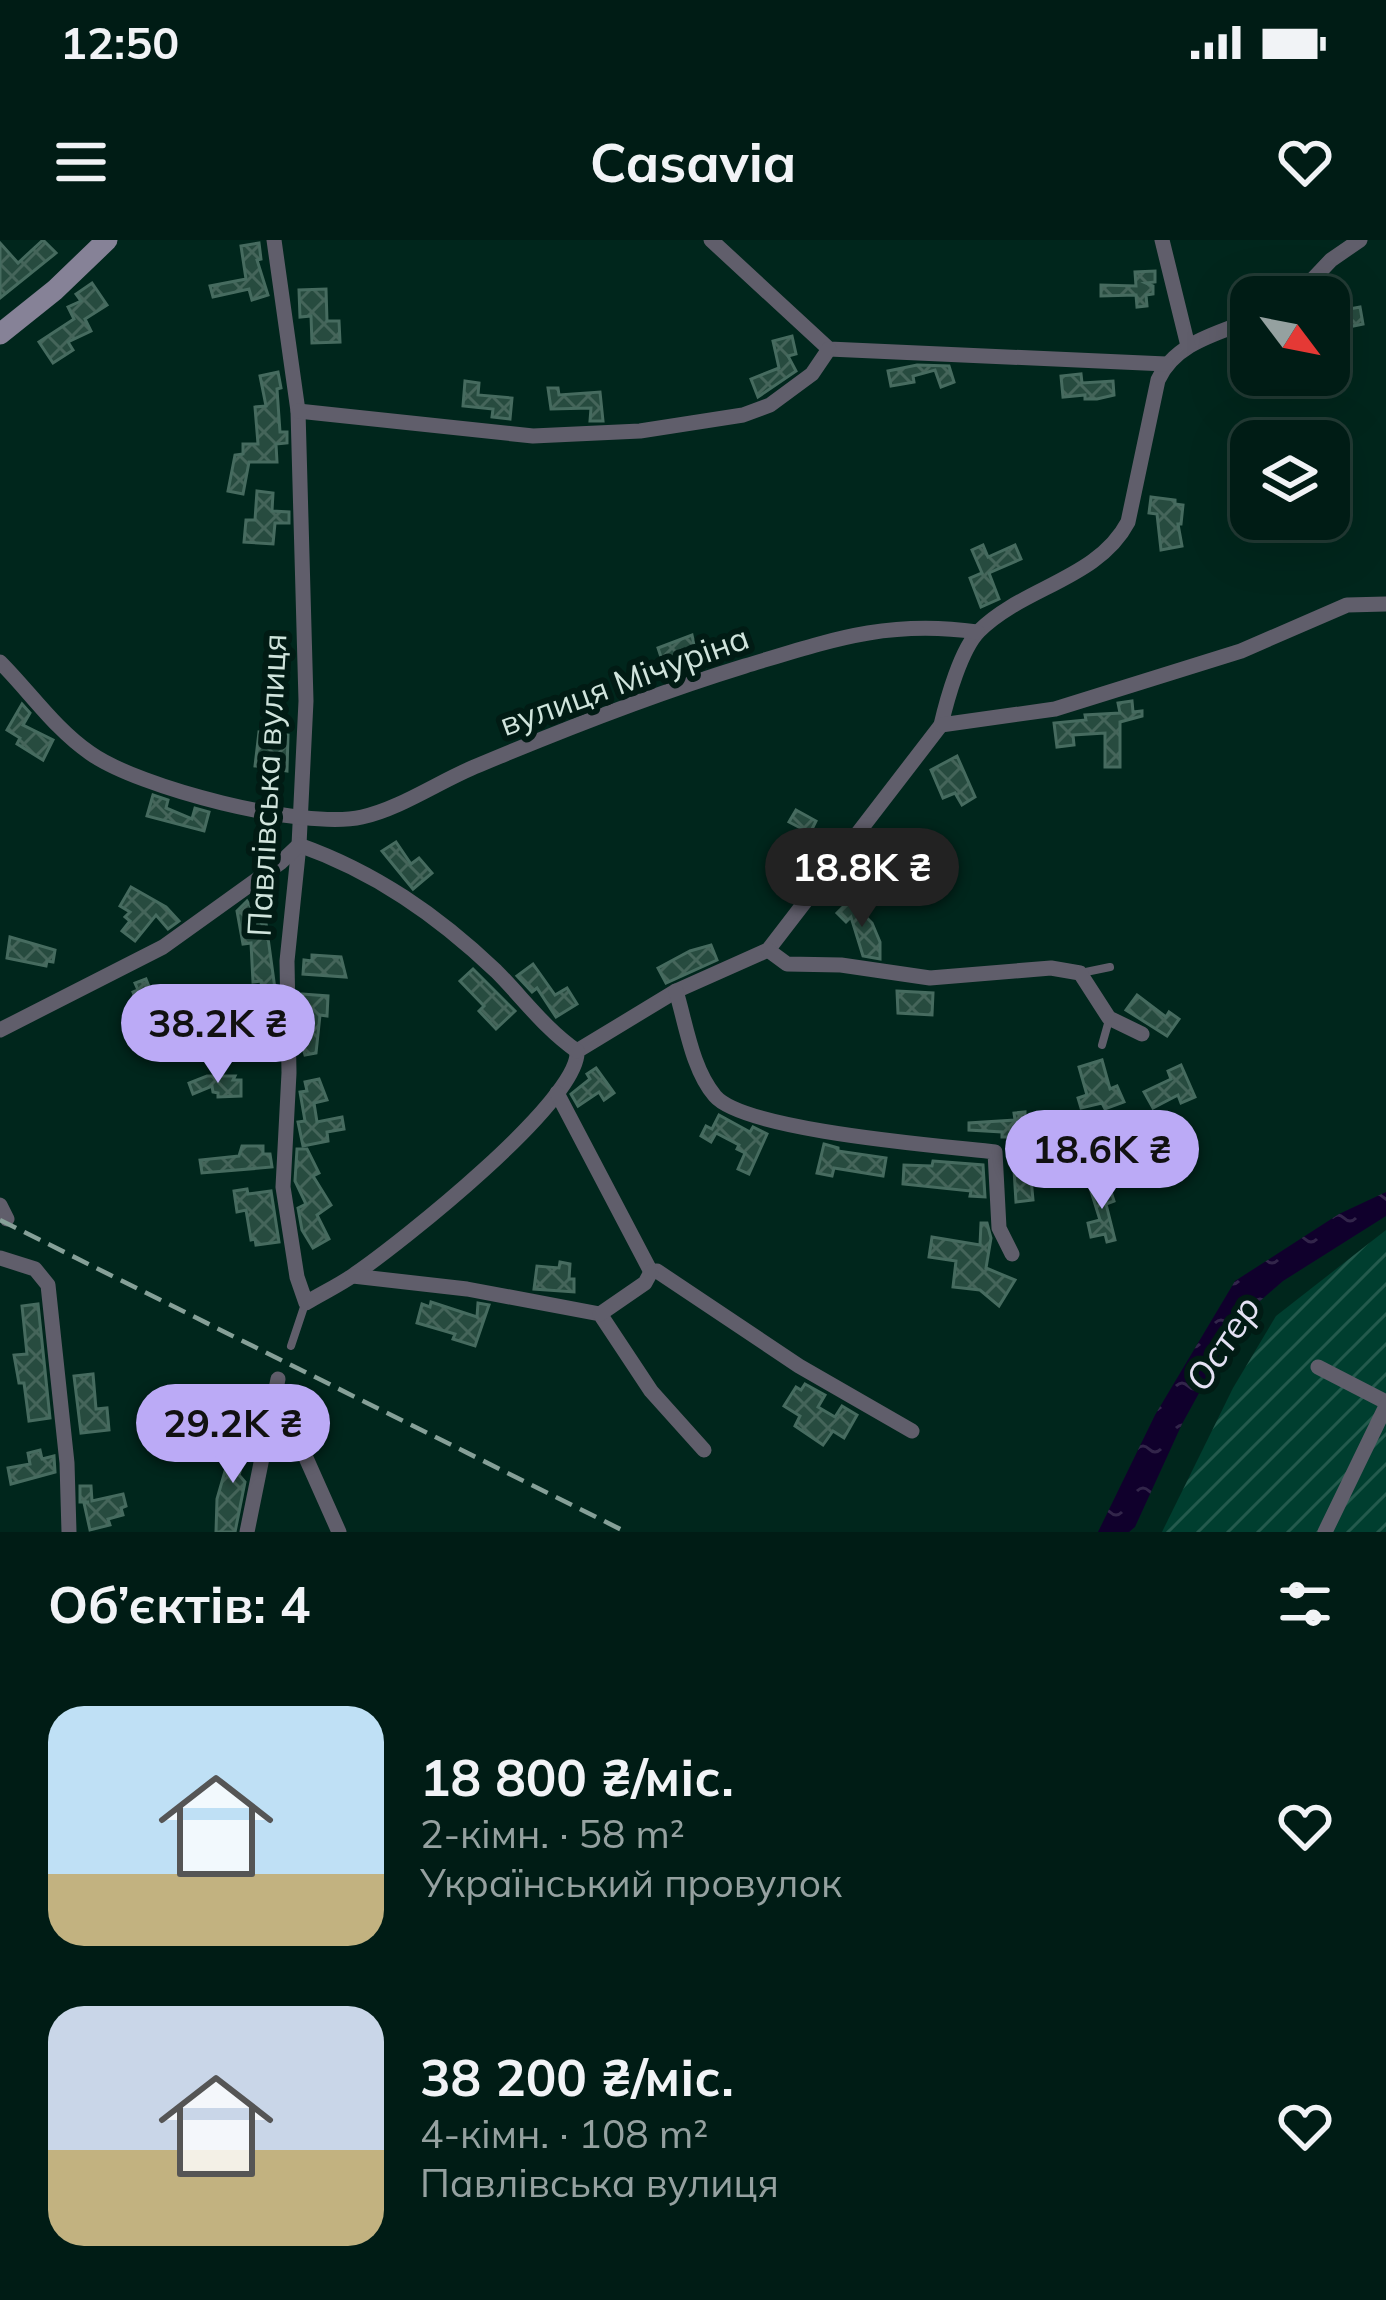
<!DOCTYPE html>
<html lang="uk">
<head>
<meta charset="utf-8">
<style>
	:root { --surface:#001c15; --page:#0a251e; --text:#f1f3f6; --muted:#95a1a0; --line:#223a34; --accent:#bbaaf6 }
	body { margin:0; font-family:Mulish,sans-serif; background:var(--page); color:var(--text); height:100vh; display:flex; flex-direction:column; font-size:45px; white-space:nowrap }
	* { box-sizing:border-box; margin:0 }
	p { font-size:39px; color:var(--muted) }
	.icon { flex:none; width:66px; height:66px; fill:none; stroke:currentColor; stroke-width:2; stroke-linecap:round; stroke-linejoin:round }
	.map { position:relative; height:1292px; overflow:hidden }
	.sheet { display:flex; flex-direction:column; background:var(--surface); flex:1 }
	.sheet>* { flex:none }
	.needle { width:78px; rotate:122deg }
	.controls { position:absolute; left:1230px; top:36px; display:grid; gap:24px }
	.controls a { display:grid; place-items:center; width:120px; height:120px; border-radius:24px; background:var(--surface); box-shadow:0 12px 48px #0002,0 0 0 3px var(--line); font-size:60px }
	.price { position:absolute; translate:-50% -102px; padding:0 27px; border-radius:42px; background:var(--accent); color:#111; font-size:39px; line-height:78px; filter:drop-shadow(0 3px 6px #0008) }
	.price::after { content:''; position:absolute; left:50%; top:72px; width:36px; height:27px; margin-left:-18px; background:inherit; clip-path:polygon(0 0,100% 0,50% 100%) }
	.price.on { background:#222; color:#fff }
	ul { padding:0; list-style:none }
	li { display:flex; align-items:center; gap:36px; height:300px; padding:0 48px }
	li span { display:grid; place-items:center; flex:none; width:336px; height:240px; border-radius:36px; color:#555 }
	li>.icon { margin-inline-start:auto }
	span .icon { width:144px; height:144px; fill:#fffc; stroke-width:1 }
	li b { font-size:51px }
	h2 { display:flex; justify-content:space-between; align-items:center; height:144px; padding:0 48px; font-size:51px }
	.status { display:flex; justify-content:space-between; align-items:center; height:84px; padding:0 60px; background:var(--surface); direction:ltr }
	.status svg { height:33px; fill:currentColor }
	header { display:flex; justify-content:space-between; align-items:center; height:156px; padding:0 48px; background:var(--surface); font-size:54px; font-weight:700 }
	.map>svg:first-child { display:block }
	.garden { fill:url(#garden-furrows) }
	.water { fill:url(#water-ripples) }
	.building { fill:url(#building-cross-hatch); stroke:#466b5f; stroke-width:3 }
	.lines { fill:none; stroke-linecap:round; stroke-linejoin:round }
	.service { stroke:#605e6b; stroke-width:8 }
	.minor { stroke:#605e6b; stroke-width:15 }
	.secondary { stroke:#868297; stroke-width:21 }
	.rail { stroke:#86a098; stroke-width:4.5; stroke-dasharray:18 9; stroke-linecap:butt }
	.labels { text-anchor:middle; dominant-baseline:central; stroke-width:12; stroke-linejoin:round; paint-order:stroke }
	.street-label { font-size:33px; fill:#d0e4dc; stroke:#011b14 }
	.water-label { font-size:36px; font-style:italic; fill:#e4e1f3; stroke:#011b14 }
</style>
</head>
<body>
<div class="status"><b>12:50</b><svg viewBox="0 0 49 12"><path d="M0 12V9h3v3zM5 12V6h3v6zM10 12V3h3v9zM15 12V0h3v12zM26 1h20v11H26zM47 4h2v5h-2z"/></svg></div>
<header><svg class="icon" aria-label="menu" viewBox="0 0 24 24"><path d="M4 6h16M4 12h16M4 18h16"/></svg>Casavia<svg class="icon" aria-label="heart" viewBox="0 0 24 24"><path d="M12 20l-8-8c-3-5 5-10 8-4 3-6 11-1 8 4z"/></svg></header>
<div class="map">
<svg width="1386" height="1292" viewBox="0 0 1386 1292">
	<defs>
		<pattern id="garden-furrows" width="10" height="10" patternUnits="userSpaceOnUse" patternTransform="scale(3)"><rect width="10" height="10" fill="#003e2f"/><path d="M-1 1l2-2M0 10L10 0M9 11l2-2" fill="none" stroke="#245a4d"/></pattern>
		<pattern id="water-ripples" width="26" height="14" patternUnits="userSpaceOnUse" patternTransform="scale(3)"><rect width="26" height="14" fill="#10002c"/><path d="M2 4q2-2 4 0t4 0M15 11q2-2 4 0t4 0" fill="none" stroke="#32254a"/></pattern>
		<pattern id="building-cross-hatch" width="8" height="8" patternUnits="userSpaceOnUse" patternTransform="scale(3)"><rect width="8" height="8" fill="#274b3f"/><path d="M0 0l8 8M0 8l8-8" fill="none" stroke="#45655a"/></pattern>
	</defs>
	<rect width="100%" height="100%" fill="#00261c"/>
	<path class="garden" d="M1386,990V1292H1162L1233,1148L1276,1076Z"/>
	<path class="water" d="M1386,952V976L1283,1041L1252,1068L1226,1104L1182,1184L1135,1287L1129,1292H1098L1155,1175L1235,1041L1339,974Z"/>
	<g class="building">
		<path d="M43,0L56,13L0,58V3L18,23Z"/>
		<path d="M259,3L261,19L257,20L268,55L252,60L249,49L213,57L210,46L246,39L241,6Z"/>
		<path d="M1155,31V42L1146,43L1153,46V54L1146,55L1147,66L1137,67L1136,55L1101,56V45L1136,46L1135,32Z"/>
		<path d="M92,43L107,65L85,79L91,91L68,102L73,110L53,123L39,102L74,79L68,67L81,61L76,54Z"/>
		<path d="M326,49L327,81H339L340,102L312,103L311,76L300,77L299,50Z"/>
		<path d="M1342,54L1344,70L1360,67L1363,84L1339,89L1341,104L1329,106V84L1335,83L1332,55Z"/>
		<path d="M792,96L796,114L788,116L796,131L758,157L751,139L779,128L773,101Z"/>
		<path d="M917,125L949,126L954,142L941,147L935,130L913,136L914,142L891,146L888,131Z"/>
		<path d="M278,132L281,148L277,149L280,192H287V203L276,204L277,222H249L243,254L228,251L235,215L243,214V204H258L255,167L266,166L260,136Z"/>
		<path d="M1081,134L1082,143L1113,141L1114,155L1097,159H1085V155L1063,157L1061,136Z"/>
		<path d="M465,141L479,143L478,155L512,158L510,179L492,177L493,169L463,166Z"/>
		<path d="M548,148H558L559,155L600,152L603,181H590L591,168L551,169Z"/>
		<path d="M257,251L273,253L272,271L289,272V283H275L273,304L244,302L246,280H255Z"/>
		<path d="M1151,257L1175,260V264L1183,265L1181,284H1178L1182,306L1161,310L1157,274L1149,273Z"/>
		<path d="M983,305L988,317L1015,305L1021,319L989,333L999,359L981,367L970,338L982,333L972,310Z"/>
		<path d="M692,395L695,409L705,406L709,420L694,424L692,416L664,426L658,408Z"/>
		<path d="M1132,461L1133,472L1142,471V476L1120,482V527H1105V493L1073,495L1074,505L1057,507L1054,483L1086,480L1085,475L1120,473L1118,463Z"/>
		<path d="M22,464L30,473L23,485L53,500L43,520L17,504L20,498L7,490Z"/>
		<path d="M259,492L288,495L287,531L255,526Z"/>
		<path d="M957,516L975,557L962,565L955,553L943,558L931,530Z"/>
		<path d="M153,555L168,560L166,568L192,579L195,568L209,572L204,591L147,576Z"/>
		<path d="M796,570L816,581L810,593L812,590L834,605L819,624L799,609L810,593L789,582Z"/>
		<path d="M396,602L411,624L419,618L432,633L413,649L382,611Z"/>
		<path d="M131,647L166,667L179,681L168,689L156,675L135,701L122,691L130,681L125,677L130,672L120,666Z"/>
		<path d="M840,651L872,683L880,702V719L863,716L851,677L846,682L837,673L846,664Z"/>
		<path d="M247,661L262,684L266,683L275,749L262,751L261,741L253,742L251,703L243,704L237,671Z"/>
		<path d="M10,697L55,710L53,722L47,721L46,726L7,718Z"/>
		<path d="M711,705L717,720L666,743L658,728L690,711Z"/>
		<path d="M312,715L341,717L346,737L303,734L304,720L312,721Z"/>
		<path d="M533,724L555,755L567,748L577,764L556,777L537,748L532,752L517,736Z"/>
		<path d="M473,729L515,771L496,789L479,771L484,766L460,741Z"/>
		<path d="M146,739L167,791L151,797L133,752L138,750L135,743Z"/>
		<path d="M897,751L933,753L932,775L898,773Z"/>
		<path d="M302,754L328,756L327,776L320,775L316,813L305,815L300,797Z"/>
		<path d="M1137,755L1166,777L1169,772L1179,779L1167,796L1126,770Z"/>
		<path d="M1102,820L1110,849L1117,846L1124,862L1105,869L1102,863L1081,868L1078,858L1087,855L1079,827Z"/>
		<path d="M1181,825L1195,857L1181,863L1178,855L1153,868L1144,852L1171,839L1168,831Z"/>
		<path d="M596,828L614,853L604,860L599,852L578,866L571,854L590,839L587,834Z"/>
		<path d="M207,836H235L233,840H241V856L218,857V853L213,852L212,846L193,854L189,843Z"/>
		<path d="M319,839L327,860L314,863L317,882L342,877L344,889L327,892L328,901L303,906L298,882L305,881L300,852L307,851L305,842Z"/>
		<path d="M1025,872V879L1041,878L1046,937L1031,938L1033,960L1016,962L1012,897H1002V892L969,890V883L1015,880L1014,873Z"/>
		<path d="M719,875L750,892L753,887L767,894L749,934L738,929L745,913L737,909L739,905L716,893L711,902L701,896L706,886L712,889Z"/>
		<path d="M824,904L838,908V911L886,918L883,936L834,928L832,936L817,933Z"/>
		<path d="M242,906H263V914H270L272,927L202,933L200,920L239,916Z"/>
		<path d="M297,909H307L319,933L313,936L331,965L317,975L329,999L313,1008L302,990L298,968L306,964L295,941Z"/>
		<path d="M933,921L983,925L985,957L970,956L971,951L903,944L904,925L932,926Z"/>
		<path d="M1108,942L1114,961L1106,964L1115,1000L1107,1002L1105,994L1091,997L1088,983L1100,980L1090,948Z"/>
		<path d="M247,949L248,954L271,951L279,1002L256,1005L255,999L251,1000L246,970L237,972L234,951Z"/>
		<path d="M981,983H987L991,998L986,1028L1015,1040L999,1066L980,1050L953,1047L956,1021L929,1017L932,997L980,1005Z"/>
		<path d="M560,1022L570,1024L569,1039H574V1052L534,1049L537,1026L559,1028Z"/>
		<path d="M431,1062L477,1077L478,1063L489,1065L475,1106L453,1099L455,1094L417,1083L422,1064L430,1067Z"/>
		<path d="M38,1064L50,1178L29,1181L24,1143H19L14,1115L27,1114L22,1066Z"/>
		<path d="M93,1134L96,1169L107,1168L109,1190L81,1193L74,1136Z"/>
		<path d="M805,1144L825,1155L818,1167L835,1177L842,1166L857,1175L844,1198L833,1191L823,1205L795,1186L800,1176L784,1166L796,1147L801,1150Z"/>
		<path d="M252,1190L251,1210H246L239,1235L245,1242L235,1292H216L217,1259L225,1231L230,1222L237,1224L234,1191Z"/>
		<path d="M40,1210L42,1219L54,1216L55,1232L11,1244L8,1228L30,1224L28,1213Z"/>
		<path d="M80,1246H91L92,1261L123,1254L126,1266L121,1268L123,1275L108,1279L110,1285L90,1290L84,1263L89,1262H80Z"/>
	</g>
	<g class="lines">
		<g class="service">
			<path d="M1081,733L1110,727"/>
			<path d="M1102,805L1109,780"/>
			<path d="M291,1106L305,1064"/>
		</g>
		<g class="minor">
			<path d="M274,0L298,171L306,461L299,605L287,721L289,833L283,947L297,1037L306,1063C322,1053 340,1045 355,1034C399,1004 581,860 577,811L676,751L768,710L941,485C947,459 961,409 979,391C1023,347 1098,339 1128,282L1158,140C1175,103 1216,94 1251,80"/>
			<path d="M711,0L829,109L1166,124"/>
			<path d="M1162,0L1188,106"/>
			<path d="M1296,57L1331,20L1360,0"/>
			<path d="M298,171L533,196L640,191L743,175L770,165L812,134L829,109"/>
			<path d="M0,422C30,452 55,489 90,513C139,548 303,590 362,577C402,568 441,540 479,525C567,488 654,454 745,426C828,401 887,379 977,392"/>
			<path d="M941,485L1055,469L1241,411L1347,365L1386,364"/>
			<path d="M768,710L787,724L841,725L930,738L1051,728L1080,733L1109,778L1142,794"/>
			<path d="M676,751C686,784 692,829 715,856C745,891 943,906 995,912L999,988L1012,1014"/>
			<path d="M0,790L163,707L280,623L299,605C375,632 437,675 496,731C523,758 545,789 577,811"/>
			<path d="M557,853L651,1032L657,1031L799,1126L912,1191"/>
			<path d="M0,965L7,979"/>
			<path d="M0,1018L35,1029L48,1045L67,1223L69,1292"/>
			<path d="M353,1036L467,1049L600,1074L651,1151L704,1210"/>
			<path d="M600,1074L645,1043L651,1032"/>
			<path d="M1318,1127L1386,1162"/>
			<path d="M278,1155L339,1292"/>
			<path d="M247,1292L278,1139"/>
			<path d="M1325,1292L1386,1166"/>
		</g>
		<path class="secondary" d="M0,94L55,50L107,0"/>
		<path class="rail" d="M0,980L626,1292"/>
	</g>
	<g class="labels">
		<g class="street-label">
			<text transform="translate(624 440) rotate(-20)">вулиця Мічуріна</text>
			<text transform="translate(266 545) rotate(-87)">Павлівська вулиця</text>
		</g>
		<g class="water-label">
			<text transform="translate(1222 1103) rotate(-57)">Остер</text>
		</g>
	</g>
</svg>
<div class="controls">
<a><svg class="needle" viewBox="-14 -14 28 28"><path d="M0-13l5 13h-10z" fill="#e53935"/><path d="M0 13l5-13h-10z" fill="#95a1a0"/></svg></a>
<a><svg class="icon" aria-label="layers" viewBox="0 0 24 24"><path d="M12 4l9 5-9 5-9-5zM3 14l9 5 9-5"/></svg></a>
</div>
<b class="price on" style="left:862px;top:690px">18.8K ₴</b>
<b class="price" style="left:218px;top:846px">38.2K ₴</b>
<b class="price" style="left:1102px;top:972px">18.6K ₴</b>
<b class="price" style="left:233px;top:1246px">29.2K ₴</b>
</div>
<section class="sheet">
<h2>Об’єктів: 4<svg class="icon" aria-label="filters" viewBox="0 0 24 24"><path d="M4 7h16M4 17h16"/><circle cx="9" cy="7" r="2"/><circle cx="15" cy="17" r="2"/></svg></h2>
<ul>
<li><span style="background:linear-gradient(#bfe0f5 70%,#c2b280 0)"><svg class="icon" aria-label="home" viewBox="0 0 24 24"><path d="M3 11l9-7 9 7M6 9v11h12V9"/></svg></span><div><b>18 800 ₴/міс.</b><p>2-кімн. · 58 m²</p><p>Український провулок</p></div><svg class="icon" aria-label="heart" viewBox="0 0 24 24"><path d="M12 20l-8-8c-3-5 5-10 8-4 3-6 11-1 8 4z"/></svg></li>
<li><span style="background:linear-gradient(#c9d6e8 60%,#c2b280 0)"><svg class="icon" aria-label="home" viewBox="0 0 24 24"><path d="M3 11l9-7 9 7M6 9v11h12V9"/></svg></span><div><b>38 200 ₴/міс.</b><p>4-кімн. · 108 m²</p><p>Павлівська вулиця</p></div><svg class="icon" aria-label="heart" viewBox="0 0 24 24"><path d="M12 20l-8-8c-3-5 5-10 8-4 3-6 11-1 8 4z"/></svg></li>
</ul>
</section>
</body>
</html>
